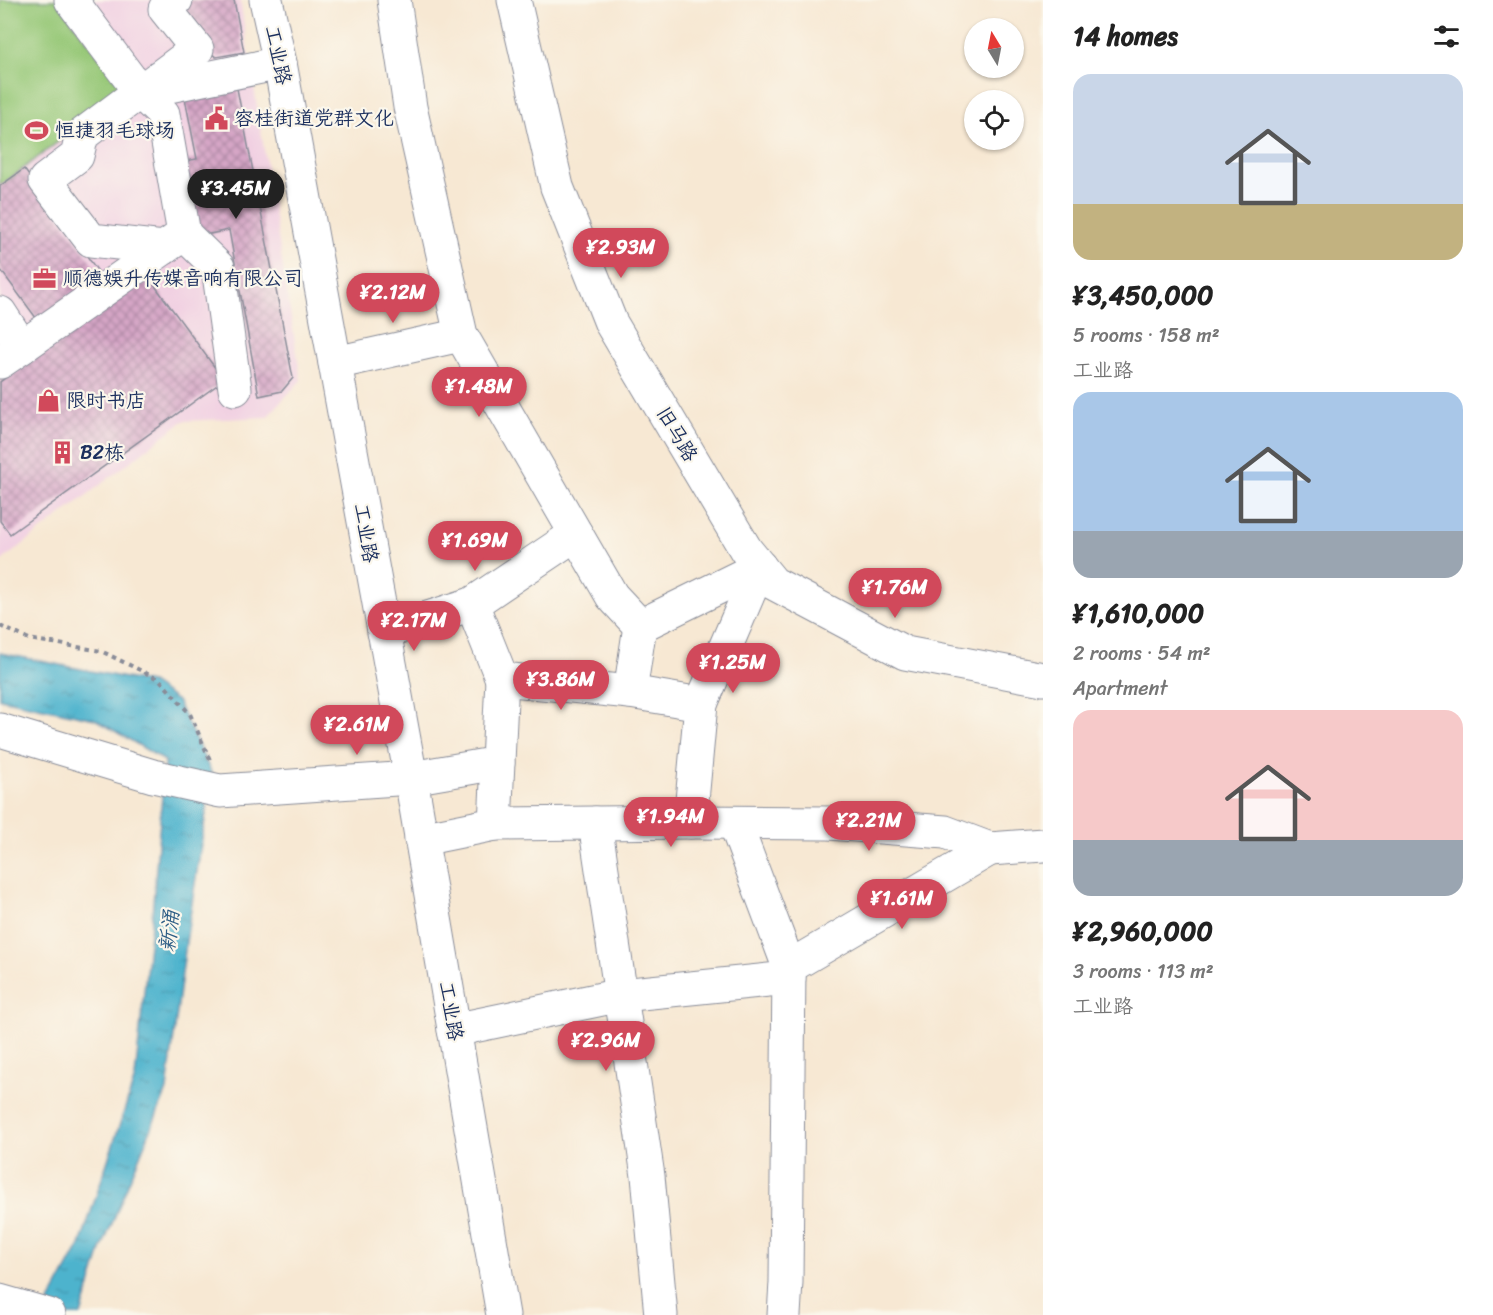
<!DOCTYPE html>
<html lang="en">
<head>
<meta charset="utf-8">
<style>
	:root { --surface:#fff; --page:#f6f6f6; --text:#222; --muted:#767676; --accent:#d1495b }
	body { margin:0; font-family:Sriracha,"LXGW WenKai TC",sans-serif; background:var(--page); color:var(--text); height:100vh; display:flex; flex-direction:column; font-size:22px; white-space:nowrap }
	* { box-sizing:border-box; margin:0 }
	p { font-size:20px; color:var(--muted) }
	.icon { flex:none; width:33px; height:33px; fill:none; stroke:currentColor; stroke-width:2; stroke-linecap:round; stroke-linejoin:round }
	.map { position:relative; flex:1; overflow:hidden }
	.drawer { display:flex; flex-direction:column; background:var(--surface); width:450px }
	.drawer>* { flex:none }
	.needle { width:39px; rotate:350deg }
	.fabs { position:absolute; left:964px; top:18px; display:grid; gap:12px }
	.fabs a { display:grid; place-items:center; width:60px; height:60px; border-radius:50%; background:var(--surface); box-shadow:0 2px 4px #0004; font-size:30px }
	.price { position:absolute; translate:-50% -51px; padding:0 14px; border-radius:21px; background:var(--accent); color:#fff; font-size:20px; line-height:39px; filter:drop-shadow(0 2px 3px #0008) }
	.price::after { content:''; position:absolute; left:50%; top:36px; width:18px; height:14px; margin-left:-9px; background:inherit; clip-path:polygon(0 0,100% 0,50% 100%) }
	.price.selected { background:#222; color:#fff }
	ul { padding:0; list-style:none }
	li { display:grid; align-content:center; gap:12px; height:318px; padding:0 30px }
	li span { display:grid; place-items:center; height:186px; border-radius:18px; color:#555 }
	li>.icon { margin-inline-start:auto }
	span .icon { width:108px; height:108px; fill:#fffc; stroke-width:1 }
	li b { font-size:26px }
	h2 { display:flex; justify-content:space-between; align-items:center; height:72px; padding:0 30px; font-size:26px }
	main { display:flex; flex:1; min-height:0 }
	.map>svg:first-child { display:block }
	.built { fill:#f1d0e2 }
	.pitch { fill:#95c776; stroke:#587b6a; stroke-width:1.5 }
	.water { fill:url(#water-ripples); stroke:#347196; stroke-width:1.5 }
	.building { fill:url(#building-cross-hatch) }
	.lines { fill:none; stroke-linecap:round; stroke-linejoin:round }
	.minor-casing { stroke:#898c98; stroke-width:35 }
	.path { stroke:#898c98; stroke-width:4; stroke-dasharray:4.5 4.5; stroke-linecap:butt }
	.minor { stroke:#fff; stroke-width:33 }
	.labels { text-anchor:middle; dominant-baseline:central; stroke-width:4.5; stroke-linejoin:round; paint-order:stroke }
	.street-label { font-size:20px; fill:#1b2f5e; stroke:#fbf7ec }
	.poi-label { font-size:20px; fill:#1b2f5e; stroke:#fbf7ec; text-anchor:start }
	.water-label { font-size:21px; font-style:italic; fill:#2d5d85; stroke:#fbf7ec }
</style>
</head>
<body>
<main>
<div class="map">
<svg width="1043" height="1315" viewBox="0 0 1043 1315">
	<defs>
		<pattern id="water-ripples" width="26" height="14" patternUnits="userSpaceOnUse" patternTransform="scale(1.5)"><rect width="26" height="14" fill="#4eb3cd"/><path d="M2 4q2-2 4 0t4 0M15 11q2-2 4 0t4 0" fill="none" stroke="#4092aa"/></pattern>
		<pattern id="building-cross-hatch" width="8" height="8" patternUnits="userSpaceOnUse" patternTransform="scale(1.5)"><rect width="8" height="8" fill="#d6a6c6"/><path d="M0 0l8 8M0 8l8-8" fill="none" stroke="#ad88a4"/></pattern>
	</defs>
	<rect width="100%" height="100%" fill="#fbf7ec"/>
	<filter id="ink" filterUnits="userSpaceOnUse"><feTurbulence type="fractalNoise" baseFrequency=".0167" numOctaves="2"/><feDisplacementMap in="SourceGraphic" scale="12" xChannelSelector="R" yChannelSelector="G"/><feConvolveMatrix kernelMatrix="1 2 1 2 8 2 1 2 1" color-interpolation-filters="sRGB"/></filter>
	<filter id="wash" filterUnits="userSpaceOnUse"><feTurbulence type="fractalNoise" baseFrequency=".008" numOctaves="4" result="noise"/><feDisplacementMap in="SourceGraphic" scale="24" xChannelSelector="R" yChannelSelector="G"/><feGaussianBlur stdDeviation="1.35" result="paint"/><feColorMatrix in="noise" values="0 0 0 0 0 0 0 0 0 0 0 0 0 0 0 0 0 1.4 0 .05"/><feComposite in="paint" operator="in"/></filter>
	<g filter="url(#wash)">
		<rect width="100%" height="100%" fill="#f7e8d3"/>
		<path class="built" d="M0,0H240L301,380L267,417L183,421L0,562Z"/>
		<path class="pitch" d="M0,0H56L125,91L0,186Z"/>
		<path class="water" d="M0,653L151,683L177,701L212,774L186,942L167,1090L101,1250L81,1315H47L49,1302L80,1245L135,1078L152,916L165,761L95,719L0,699Z"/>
		<g id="blocks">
			<g class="building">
				<path d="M182,0H234L244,52L216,57L193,39Z"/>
				<path d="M235,78L293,378L282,391L259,396L229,230L195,237L180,162L197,159L183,88Z"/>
				<path d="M24,169L105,281L42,326L0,269V186Z"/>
				<path d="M147,275L224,380L10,534L0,521V382Z"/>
			</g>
		</g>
	</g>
	<g filter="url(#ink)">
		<use href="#blocks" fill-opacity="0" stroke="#898c98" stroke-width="1.5"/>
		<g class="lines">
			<defs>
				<g id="minor">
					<path d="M71,0L140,92L280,63"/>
					<path d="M266,0L280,63L411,778L503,1315"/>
					<path d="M394,0L410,107L461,335L612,596L640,626L760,567"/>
					<path d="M514,0L557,187L611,323L746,550L773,583L905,653L1043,679"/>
					<path d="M184,234L218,267L235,389"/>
					<path d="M164,248L91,240L45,180L77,156L82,135L197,49L165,9L176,0"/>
					<path d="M0,313L22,347L0,362"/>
					<path d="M22,347L184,234L163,114L140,92"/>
					<path d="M335,363L461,335"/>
					<path d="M472,604L502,679L630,692L640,626"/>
					<path d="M384,632L472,604L576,534"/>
					<path d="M630,692L701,704L760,567"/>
					<path d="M0,730L153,776L220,791L411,778L498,763"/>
					<path d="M690,822L829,823L945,832L990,849L1043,845"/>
					<path d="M595,823L648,1176L661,1315"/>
					<path d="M735,823L789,967L786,1282L784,1315"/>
					<path d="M495,824L690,822L701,704"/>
					<path d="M421,839L495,824L502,679"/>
					<path d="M789,967L990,849"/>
					<path d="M454,1030L621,995L789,978"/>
					<path d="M0,1301L49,1315"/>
				</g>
			</defs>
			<use href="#minor" class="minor-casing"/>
			<path class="path" d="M0,626L29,639L101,651L160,680L190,714L210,760"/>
			<use href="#minor" class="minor"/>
		</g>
	</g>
	<defs>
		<symbol id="civic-bare" viewBox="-9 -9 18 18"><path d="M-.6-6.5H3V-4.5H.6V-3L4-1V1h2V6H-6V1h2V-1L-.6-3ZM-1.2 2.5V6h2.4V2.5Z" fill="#d1495b" stroke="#fbf7ec" stroke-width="2.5" paint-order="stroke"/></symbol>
		<symbol id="stadium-bare" viewBox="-9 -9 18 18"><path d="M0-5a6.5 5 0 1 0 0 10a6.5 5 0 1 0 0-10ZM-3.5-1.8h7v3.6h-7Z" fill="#d1495b" stroke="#fbf7ec" stroke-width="2.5" paint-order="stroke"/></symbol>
		<symbol id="office-bare" viewBox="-9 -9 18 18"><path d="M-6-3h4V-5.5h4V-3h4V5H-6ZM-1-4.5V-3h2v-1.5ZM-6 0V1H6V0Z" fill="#d1495b" stroke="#fbf7ec" stroke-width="2.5" paint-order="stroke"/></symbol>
		<symbol id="shop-bare" viewBox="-9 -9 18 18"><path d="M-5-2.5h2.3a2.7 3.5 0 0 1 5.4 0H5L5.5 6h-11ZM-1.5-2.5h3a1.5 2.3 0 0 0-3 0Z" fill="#d1495b" stroke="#fbf7ec" stroke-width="2.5" paint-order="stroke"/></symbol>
		<symbol id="building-bare" viewBox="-9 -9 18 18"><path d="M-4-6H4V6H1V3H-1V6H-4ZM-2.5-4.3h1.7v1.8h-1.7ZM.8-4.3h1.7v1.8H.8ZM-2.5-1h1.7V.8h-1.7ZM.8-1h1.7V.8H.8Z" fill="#d1495b" stroke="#fbf7ec" stroke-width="2.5" paint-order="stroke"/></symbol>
	</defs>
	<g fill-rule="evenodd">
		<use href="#civic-bare" x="200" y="102" width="33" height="33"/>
		<use href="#stadium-bare" x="20" y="114" width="33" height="33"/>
		<use href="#office-bare" x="28" y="262" width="33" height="33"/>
		<use href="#shop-bare" x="32" y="384" width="33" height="33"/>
		<use href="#building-bare" x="46" y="436" width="33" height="33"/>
	</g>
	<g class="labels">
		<g class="street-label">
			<text transform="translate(278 55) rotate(78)">工业路</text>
			<text transform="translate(677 434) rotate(59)">旧马路</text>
			<text transform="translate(366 533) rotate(80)">工业路</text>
			<text transform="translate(451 1011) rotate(80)">工业路</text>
		</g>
		<g class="poi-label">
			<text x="234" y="118">容桂街道党群文化</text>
			<text x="55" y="130">恒捷羽毛球场</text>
			<text x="63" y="278">顺德娱升传媒音响有限公司</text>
			<text x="66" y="400">限时书店</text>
			<text x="80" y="452">B2栋</text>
		</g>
		<g class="water-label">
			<text transform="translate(169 931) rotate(-83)">新涌</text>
		</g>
	</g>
</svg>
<div class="fabs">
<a><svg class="needle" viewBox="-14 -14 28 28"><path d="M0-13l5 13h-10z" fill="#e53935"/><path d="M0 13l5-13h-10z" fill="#767676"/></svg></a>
<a><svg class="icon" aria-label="locate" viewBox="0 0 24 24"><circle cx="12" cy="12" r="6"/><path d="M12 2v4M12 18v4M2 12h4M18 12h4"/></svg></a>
</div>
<b class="price selected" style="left:236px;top:220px">¥3.45M</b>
<b class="price" style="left:621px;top:279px">¥2.93M</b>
<b class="price" style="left:393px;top:324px">¥2.12M</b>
<b class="price" style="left:479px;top:418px">¥1.48M</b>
<b class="price" style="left:475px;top:572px">¥1.69M</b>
<b class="price" style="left:895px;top:619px">¥1.76M</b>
<b class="price" style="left:414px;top:652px">¥2.17M</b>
<b class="price" style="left:733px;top:694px">¥1.25M</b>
<b class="price" style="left:561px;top:711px">¥3.86M</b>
<b class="price" style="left:357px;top:756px">¥2.61M</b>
<b class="price" style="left:671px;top:848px">¥1.94M</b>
<b class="price" style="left:869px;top:852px">¥2.21M</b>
<b class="price" style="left:902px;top:930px">¥1.61M</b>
<b class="price" style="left:606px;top:1072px">¥2.96M</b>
</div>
<section class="drawer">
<h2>14 homes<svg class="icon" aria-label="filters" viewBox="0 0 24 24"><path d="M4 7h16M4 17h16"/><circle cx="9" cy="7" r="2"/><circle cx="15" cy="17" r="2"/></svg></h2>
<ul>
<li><span style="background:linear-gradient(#c9d6e8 70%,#c2b280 0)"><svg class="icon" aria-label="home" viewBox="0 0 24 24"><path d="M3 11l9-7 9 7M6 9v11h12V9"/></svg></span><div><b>¥3,450,000</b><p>5 rooms · 158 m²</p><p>工业路</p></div></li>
<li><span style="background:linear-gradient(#a9c7e8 75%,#9aa5b1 0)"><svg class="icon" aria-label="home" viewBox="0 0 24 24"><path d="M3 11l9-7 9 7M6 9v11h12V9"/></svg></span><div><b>¥1,610,000</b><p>2 rooms · 54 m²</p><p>Apartment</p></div></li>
<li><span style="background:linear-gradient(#f6c9c9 70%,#9aa5b1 0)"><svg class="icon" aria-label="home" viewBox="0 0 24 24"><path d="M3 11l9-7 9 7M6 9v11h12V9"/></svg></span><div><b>¥2,960,000</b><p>3 rooms · 113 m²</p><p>工业路</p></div></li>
</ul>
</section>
</main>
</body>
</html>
